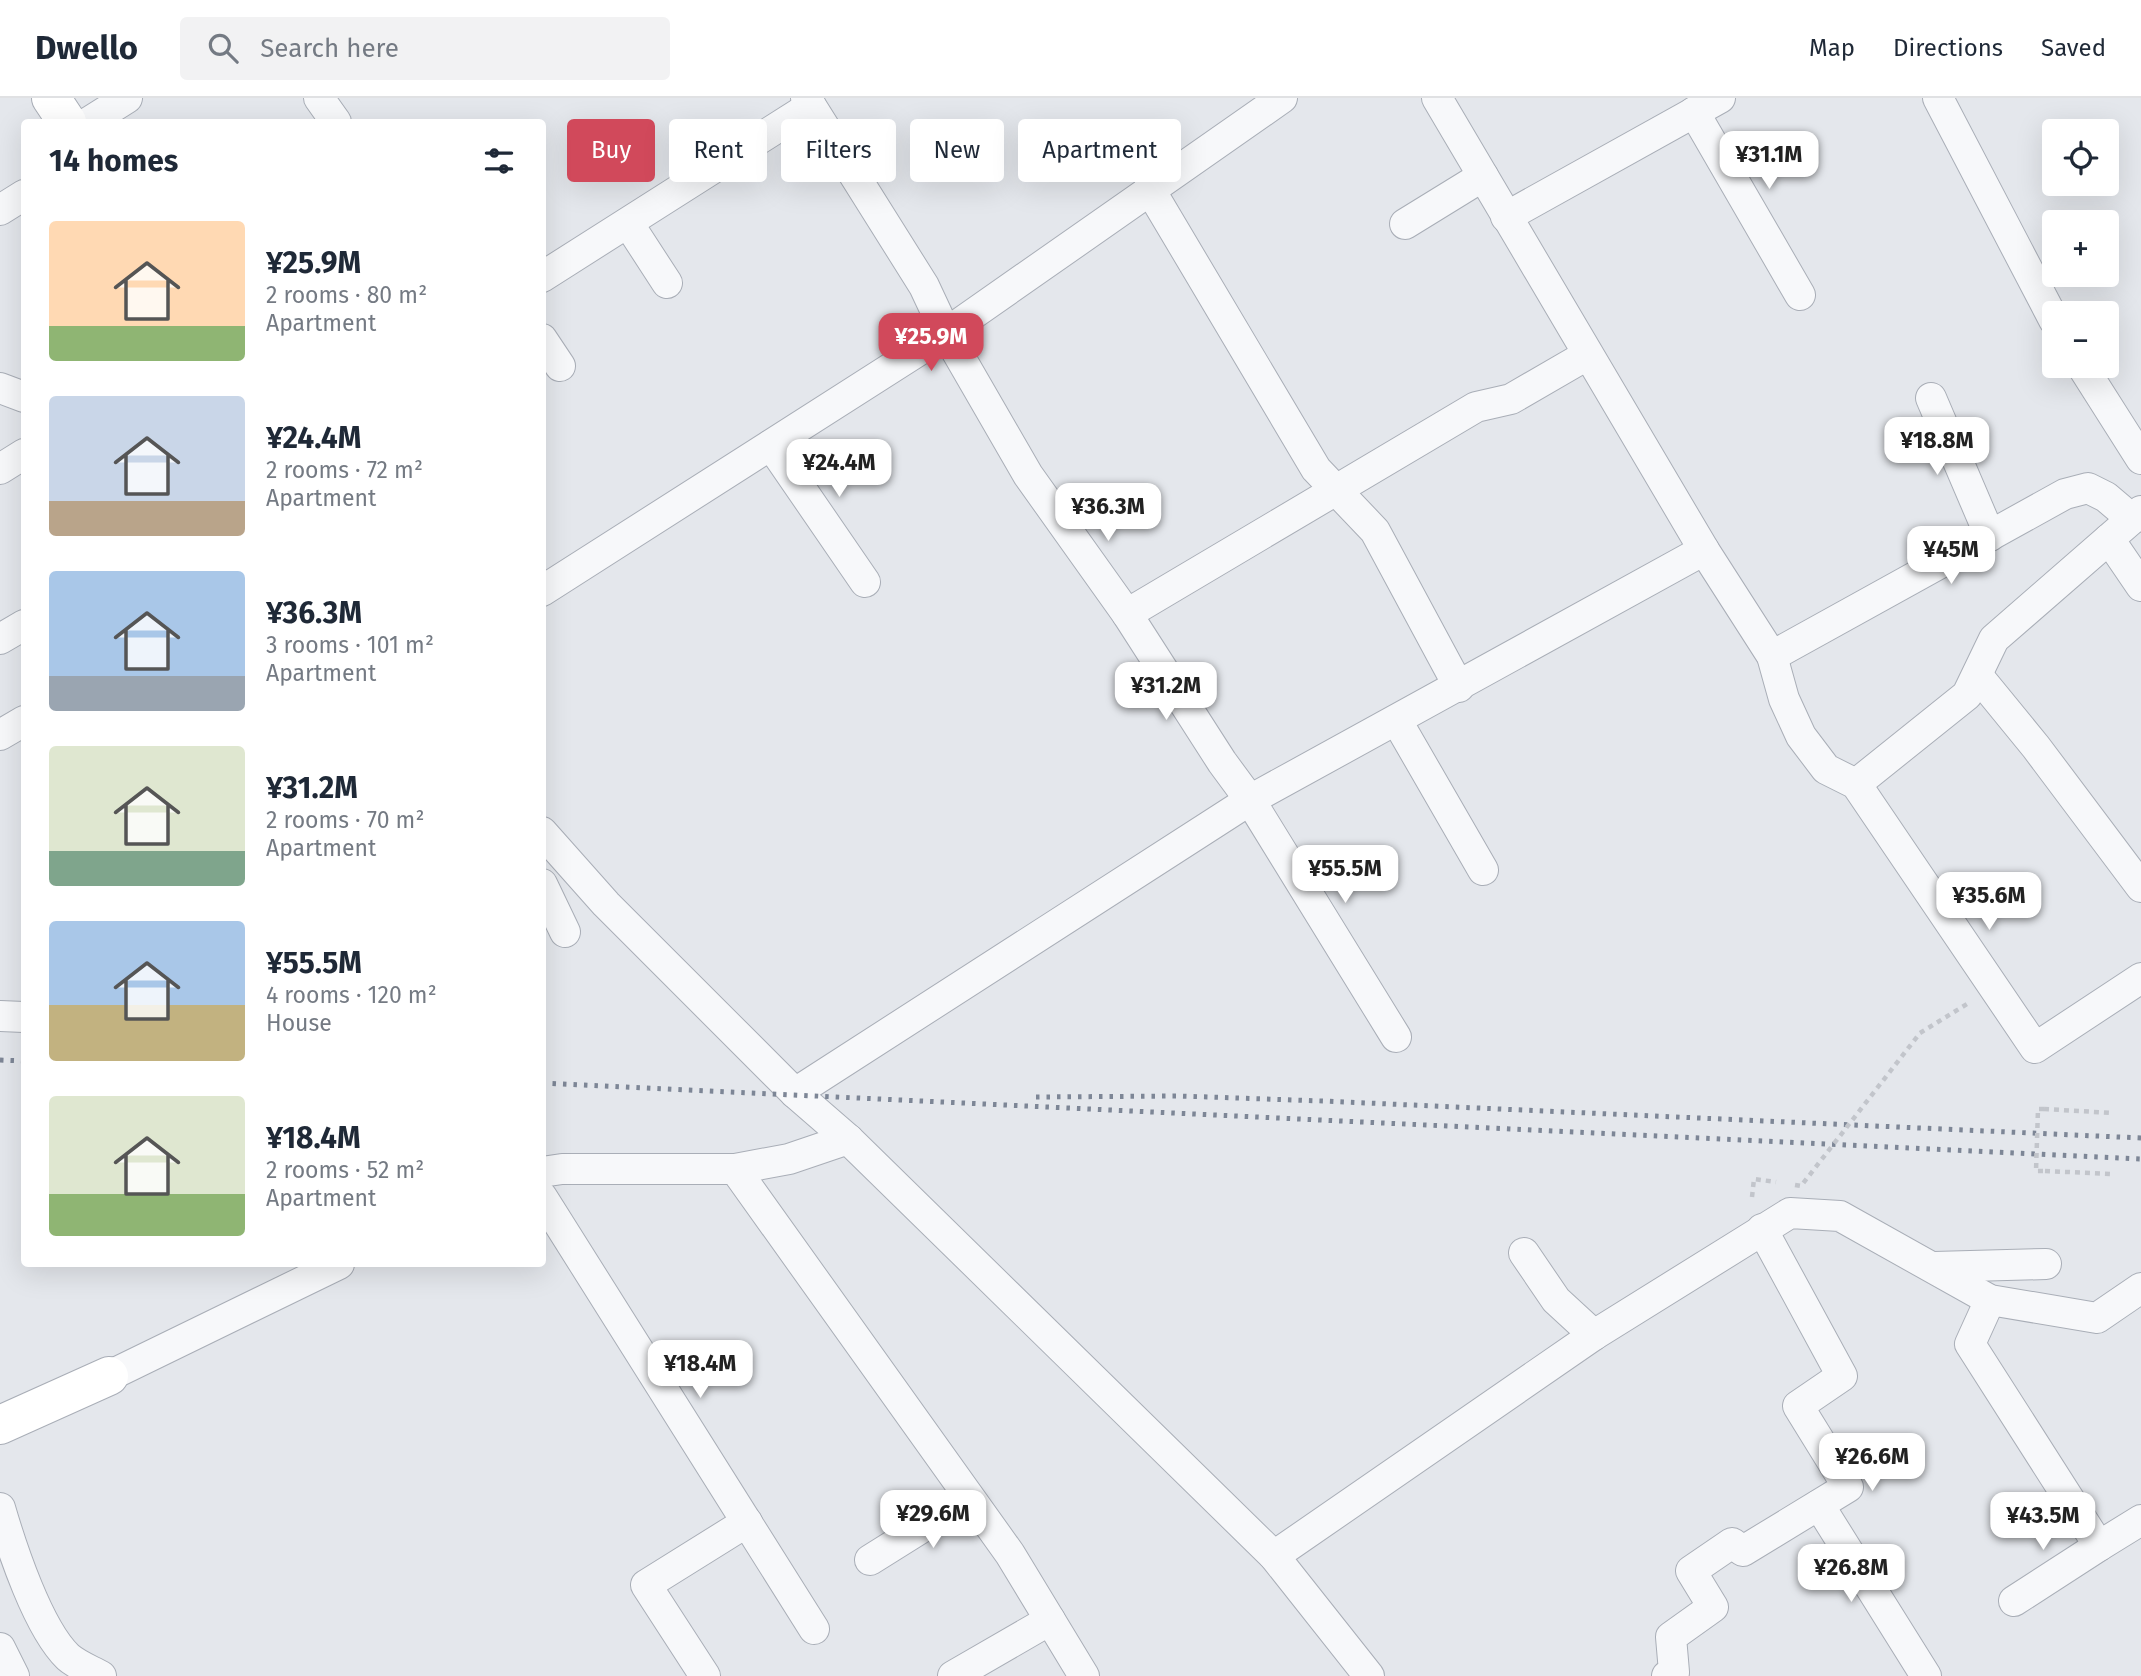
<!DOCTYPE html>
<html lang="en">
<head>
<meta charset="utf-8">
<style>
	:root { --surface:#fff; --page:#f2f2f3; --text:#1f2937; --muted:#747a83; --line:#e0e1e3; --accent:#d1495b }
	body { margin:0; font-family:"Fira Sans",sans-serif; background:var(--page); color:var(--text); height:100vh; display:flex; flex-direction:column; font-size:26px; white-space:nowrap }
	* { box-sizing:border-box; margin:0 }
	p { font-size:23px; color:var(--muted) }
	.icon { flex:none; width:38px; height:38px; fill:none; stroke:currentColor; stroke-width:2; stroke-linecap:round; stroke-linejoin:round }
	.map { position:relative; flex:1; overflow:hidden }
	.details { position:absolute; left:21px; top:21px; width:525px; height:1148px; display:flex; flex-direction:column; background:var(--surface); border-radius:7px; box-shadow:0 7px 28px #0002 }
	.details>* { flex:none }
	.banner { position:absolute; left:567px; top:21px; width:665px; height:63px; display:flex; gap:14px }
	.tools { position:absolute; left:2042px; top:21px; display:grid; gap:14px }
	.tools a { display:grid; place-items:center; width:77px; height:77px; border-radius:7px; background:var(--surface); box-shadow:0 7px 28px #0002; font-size:35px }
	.price { position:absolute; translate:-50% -60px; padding:0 16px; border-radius:14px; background:#fff; color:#222; font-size:23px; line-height:46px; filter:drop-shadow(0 2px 4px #0008) }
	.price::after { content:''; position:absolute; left:50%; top:42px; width:21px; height:16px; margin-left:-10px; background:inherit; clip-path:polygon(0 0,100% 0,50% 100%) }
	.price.current { background:var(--accent); color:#fff }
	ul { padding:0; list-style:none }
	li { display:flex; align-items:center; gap:21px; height:175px; padding:0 28px }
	li span { display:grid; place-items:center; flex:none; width:196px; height:140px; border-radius:7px; color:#555 }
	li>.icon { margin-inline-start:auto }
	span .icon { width:84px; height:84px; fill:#fffc; stroke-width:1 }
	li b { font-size:30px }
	h2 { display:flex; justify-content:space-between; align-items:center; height:84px; padding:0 28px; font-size:30px }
	.pill { padding:0 24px; border-radius:7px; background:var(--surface); box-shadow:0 7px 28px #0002; font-size:24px; line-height:63px }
	.pill.current { background:var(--accent); color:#fff }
	header { display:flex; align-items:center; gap:42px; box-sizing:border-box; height:98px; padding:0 35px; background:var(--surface); border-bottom:2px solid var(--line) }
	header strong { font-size:33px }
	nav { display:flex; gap:38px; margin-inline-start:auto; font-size:24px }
	.search { width:490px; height:63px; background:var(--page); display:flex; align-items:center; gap:18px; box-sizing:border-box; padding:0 24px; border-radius:7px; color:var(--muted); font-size:26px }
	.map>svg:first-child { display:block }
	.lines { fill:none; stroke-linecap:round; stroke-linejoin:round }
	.street-casing { stroke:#a9aeb7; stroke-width:32 }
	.secondary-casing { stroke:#a9aeb7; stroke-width:40 }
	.path { stroke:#c2c5cb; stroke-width:4.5; stroke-dasharray:5 5; stroke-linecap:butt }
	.street { stroke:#f7f8fa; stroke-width:30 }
	.secondary { stroke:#fff; stroke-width:38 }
	.rail { stroke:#7d8696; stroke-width:5; stroke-dasharray:3.5 7; stroke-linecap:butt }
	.path-bridge { stroke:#c2c5cb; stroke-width:4.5; stroke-dasharray:5 5; stroke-linecap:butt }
</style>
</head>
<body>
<header>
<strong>Dwello</strong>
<div class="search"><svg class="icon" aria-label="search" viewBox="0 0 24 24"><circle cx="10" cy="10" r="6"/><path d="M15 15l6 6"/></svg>Search here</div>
<nav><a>Map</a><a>Directions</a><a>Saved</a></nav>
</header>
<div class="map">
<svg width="2141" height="1578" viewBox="0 0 2141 1578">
	<rect width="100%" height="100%" fill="#e4e7ec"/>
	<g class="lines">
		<defs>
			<g id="street">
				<path d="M319,0L336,24"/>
				<path d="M806,0L924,188L946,235L1028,377L1127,516L1476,309L1511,301L1587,257"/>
				<path d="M1437,0L1704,452L1772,558L1784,601L1801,638L1826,671L1856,686L2035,950L2141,880"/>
				<path d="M1938,0L2054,222"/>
				<path d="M1694,14L1800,197"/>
				<path d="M89,24L127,0"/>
				<path d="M1149,90L1316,371L1375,433L1459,589"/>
				<path d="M0,112L24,97"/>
				<path d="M1506,119L1720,0"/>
				<path d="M628,125L667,185"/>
				<path d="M1405,126L1483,78"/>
				<path d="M542,179L811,8"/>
				<path d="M542,241L560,268"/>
				<path d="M2082,268L2141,361"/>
				<path d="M0,290L24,299"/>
				<path d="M1931,300L1990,438"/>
				<path d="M771,347L865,484"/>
				<path d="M0,371L24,356"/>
				<path d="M2109,441L2141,488"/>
				<path d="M542,493L946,235L1282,0"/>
				<path d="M1127,516L1222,664L1250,702L1396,939"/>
				<path d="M0,541L24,527"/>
				<path d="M1772,558L2065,396L2088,390L2106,399L2132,421"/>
				<path d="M1978,578L2036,649L2141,789"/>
				<path d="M1397,623L1483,772"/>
				<path d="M0,637L24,623"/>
				<path d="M1856,686L1967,597L1994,541L2141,413"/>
				<path d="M542,734L606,806L795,995L848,1041L1274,1458L1369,1578"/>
				<path d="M542,786L565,834"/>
				<path d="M0,918L24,919"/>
				<path d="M795,995L1250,702L1704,452"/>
				<path d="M735,1071L1010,1456L1084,1578"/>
				<path d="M542,1074L562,1071H735L789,1061L848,1041"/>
				<path d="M542,1099L814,1531"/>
				<path d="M1524,1155L1556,1202L1594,1237"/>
				<path d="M1934,1169L2046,1166"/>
				<path d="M1990,1202L1970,1246L2099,1448L2141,1422"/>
				<path d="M109,1278L339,1166"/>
				<path d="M1819,1407L1926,1578"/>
				<path d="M0,1410C12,1451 38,1530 68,1559C77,1567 90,1572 101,1578"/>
				<path d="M1274,1458L1594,1237L1790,1115L1840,1118L1990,1202L2097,1220L2141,1190"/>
				<path d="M870,1462L969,1400"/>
				<path d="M2014,1503L2099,1448"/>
				<path d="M0,1550L14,1578"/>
				<path d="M705,1578L646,1487L747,1424"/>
				<path d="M953,1578L1050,1522"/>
				<path d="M1667,1578L1674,1574L1671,1539L1713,1509L1691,1473L1732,1445L1743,1453L1848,1389L1798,1308L1842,1278L1762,1131"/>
			</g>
			<g id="secondary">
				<path d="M51,0L67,24"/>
				<path d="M0,1327L109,1278"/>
			</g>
		</defs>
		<use href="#street" class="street-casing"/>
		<use href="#secondary" class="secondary-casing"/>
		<g class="path">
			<path d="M1920,935L1967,906"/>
			<path d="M2044,1011L2113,1015"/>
			<path d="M2045,1073L2112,1076"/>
			<path d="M1752,1099L1754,1081L1776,1084"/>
		</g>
		<use href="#street" class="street"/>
		<use href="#secondary" class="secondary"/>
		<g class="rail">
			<path d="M0,962L24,963"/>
			<path d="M542,985L2141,1061"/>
			<path d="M1036,999L1179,998L1323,1003L2141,1040"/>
		</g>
		<g class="path-bridge">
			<path d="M2044,1011H2038L2036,1073H2045"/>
			<path d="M1795,1087L1801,1088L1920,935"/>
		</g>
	</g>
</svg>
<div class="tools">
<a><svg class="icon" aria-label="locate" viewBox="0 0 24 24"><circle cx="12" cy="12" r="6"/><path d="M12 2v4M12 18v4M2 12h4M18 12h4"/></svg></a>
<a>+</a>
<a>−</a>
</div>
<b class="price" style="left:1769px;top:93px">¥31.1M</b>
<b class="price current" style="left:931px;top:275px">¥25.9M</b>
<b class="price" style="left:1937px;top:379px">¥18.8M</b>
<b class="price" style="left:839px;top:401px">¥24.4M</b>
<b class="price" style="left:1108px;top:445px">¥36.3M</b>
<b class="price" style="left:1951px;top:488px">¥45M</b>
<b class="price" style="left:1166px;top:624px">¥31.2M</b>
<b class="price" style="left:1345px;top:807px">¥55.5M</b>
<b class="price" style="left:1989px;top:834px">¥35.6M</b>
<b class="price" style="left:700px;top:1302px">¥18.4M</b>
<b class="price" style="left:1872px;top:1395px">¥26.6M</b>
<b class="price" style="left:933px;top:1452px">¥29.6M</b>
<b class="price" style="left:2043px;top:1454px">¥43.5M</b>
<b class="price" style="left:1851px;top:1506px">¥26.8M</b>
<div class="banner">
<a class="pill current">Buy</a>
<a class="pill">Rent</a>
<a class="pill">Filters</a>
<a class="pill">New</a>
<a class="pill">Apartment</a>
</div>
<section class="details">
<h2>14 homes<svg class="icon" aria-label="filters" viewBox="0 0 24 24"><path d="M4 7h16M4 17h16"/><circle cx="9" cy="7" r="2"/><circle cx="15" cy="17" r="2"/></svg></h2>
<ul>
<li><span style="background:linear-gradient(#ffd9b3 75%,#8fb573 0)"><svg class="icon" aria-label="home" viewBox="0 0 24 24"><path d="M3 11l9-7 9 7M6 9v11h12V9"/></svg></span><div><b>¥25.9M</b><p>2 rooms · 80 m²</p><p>Apartment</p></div></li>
<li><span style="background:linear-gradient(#c9d6e8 75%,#b9a48a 0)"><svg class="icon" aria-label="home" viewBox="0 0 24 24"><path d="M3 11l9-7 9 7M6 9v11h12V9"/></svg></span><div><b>¥24.4M</b><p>2 rooms · 72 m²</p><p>Apartment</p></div></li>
<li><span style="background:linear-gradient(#a9c7e8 75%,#9aa5b1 0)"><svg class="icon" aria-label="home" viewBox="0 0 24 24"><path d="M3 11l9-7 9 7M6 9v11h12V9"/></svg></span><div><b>¥36.3M</b><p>3 rooms · 101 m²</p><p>Apartment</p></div></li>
<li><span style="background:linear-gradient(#dfe7d0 75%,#7fa58c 0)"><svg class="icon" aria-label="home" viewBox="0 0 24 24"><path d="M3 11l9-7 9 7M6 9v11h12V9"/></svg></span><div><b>¥31.2M</b><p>2 rooms · 70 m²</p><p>Apartment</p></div></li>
<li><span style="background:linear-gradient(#a9c7e8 60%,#c2b280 0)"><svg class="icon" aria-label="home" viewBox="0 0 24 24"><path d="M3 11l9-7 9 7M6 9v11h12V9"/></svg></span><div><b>¥55.5M</b><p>4 rooms · 120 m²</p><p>House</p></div></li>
<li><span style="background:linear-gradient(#dfe7d0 70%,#8fb573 0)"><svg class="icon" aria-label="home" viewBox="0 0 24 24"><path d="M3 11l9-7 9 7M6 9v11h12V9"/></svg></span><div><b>¥18.4M</b><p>2 rooms · 52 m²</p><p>Apartment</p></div></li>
</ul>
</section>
</div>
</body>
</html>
